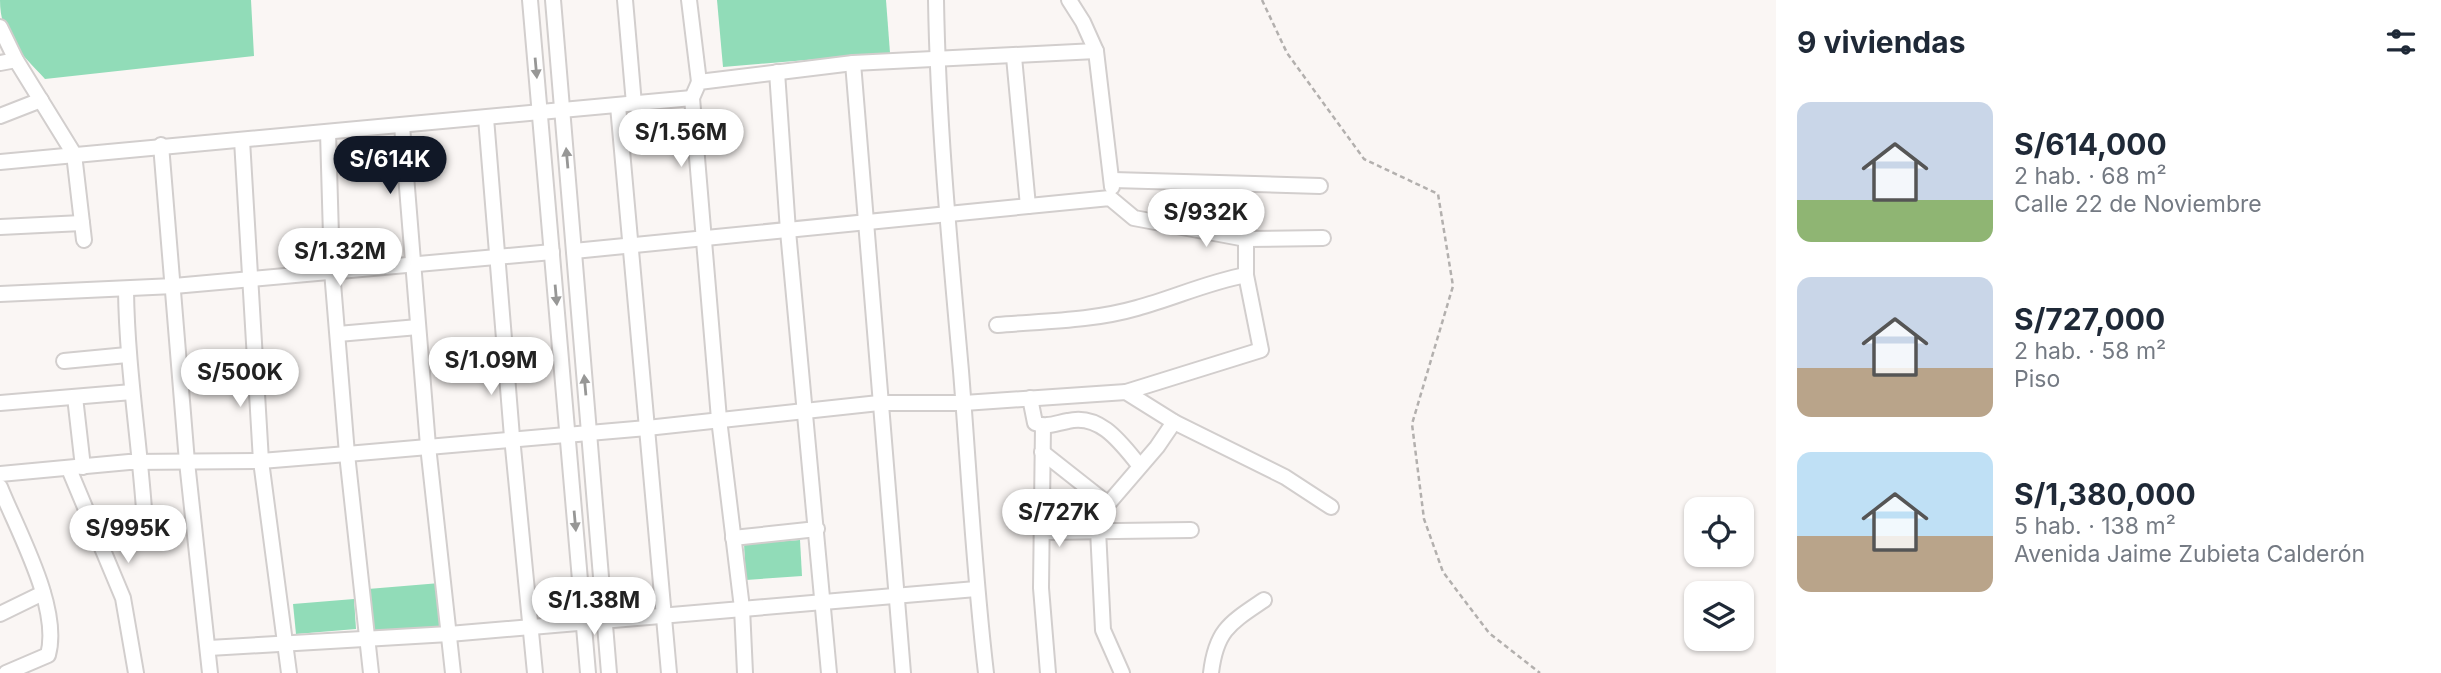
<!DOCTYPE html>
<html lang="es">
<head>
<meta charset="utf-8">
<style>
	:root { --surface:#fff; --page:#f6f6f7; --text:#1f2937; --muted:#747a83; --accent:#111827 }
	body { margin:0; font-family:Inter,sans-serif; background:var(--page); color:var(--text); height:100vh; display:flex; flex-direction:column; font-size:26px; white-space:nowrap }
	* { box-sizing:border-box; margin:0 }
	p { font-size:23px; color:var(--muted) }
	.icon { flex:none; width:38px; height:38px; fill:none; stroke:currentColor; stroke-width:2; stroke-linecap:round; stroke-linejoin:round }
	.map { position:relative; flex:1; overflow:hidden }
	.details { display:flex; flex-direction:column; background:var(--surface); width:665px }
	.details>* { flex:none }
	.tools { position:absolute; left:1684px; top:497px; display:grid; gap:14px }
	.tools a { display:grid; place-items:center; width:70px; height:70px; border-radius:14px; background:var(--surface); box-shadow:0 2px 5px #0004; font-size:35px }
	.price { position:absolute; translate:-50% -60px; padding:0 16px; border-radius:24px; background:#fff; color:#222; font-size:23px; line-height:46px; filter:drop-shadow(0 2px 4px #0008) }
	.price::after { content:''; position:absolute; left:50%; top:42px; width:21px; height:16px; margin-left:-10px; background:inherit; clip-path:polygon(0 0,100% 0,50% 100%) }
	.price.active { background:var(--accent); color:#fff }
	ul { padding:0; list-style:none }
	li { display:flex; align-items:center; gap:21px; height:175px; padding:0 21px }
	li span { display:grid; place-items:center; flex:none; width:196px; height:140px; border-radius:14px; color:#555 }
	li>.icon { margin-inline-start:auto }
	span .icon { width:84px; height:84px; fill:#fffc; stroke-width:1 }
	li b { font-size:30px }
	h2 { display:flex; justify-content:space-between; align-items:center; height:84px; padding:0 21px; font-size:30px }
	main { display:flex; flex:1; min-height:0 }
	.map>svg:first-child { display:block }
	.green { fill:#91dcb8 }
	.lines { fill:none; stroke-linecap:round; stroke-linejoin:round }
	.minor-casing { stroke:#d2cecd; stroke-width:18 }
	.path { stroke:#b3b0ae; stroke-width:2.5; stroke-dasharray:5 3.5; stroke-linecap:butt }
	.minor { stroke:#fff; stroke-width:14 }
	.oneway { fill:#979796 }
</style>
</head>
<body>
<main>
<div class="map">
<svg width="1776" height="673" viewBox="0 0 1776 673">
	<rect width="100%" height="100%" fill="#faf6f4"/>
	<g class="green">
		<path d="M0,0H251L254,56L45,79C21,52 0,38 0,0Z"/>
		<path d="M717,0H886L890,53L723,67Z"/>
		<path d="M800,540L802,576L746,580L744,544Z"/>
		<path d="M440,583L443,627L371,632L368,589Z"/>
		<path d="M354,599L356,629L296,634L293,604Z"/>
	</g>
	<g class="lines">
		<defs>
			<g id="minor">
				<path d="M530,0L588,673"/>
				<path d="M553,0L609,673"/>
				<path d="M625,0L634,104"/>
				<path d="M689,0L699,82"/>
				<path d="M936,0C938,124 950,248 961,371C969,472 974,573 986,673"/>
				<path d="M1069,0L1083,22L1096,51L1112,187"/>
				<path d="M0,27L16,60L74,154L84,240"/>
				<path d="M1014,57L1028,206"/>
				<path d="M0,63L16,60"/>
				<path d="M853,63L903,673"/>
				<path d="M777,72L788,231L829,673"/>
				<path d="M618,106L669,673"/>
				<path d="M0,116L41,100"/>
				<path d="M486,118L512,437L535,673"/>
				<path d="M402,126L428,446L453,673"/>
				<path d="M328,132L332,271L347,454L371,673"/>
				<path d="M242,140L261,461L289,673"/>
				<path d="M161,145L187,462L210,673"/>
				<path d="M0,162L692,98"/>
				<path d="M1113,180L1320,186"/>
				<path d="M0,227L82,223"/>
				<path d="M574,251L1110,198L1134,218L1246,239L1323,238"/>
				<path d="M126,290C127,374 142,455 146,540"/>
				<path d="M0,294L174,286L552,252"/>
				<path d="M997,325C1044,321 1092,321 1137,308C1174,298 1208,282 1246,275"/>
				<path d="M338,334L418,327"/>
				<path d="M64,361L127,355"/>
				<path d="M1126,392L1261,350L1246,275V239"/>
				<path d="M75,397L83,467"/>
				<path d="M1030,398L1035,423C1046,428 1056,423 1068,421C1100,413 1121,443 1139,465"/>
				<path d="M0,403L132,392"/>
				<path d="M1043,426L1041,588L1048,673"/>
				<path d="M1042,452L1108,504"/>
				<path d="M69,469L123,598L136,673"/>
				<path d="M0,474L129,462L261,461L347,454L647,428L879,403H964L1126,392L1174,422L1285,477L1331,507"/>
				<path d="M0,487C18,532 61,608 48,655L6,673"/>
				<path d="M1042,532L1191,530"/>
				<path d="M733,538L817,529"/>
				<path d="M0,614L43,593"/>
				<path d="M209,648L449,634L976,589"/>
				<path d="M745,673L742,608L719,419L692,98L699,82L853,63L1096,51"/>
				<path d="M1122,673L1103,630L1098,530L1108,504L1157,447L1174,422"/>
				<path d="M1211,673C1216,630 1230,623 1264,600"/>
			</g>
		</defs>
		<use href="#minor" class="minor-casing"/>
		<path class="path" d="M1262,0L1287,53L1364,159L1438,194L1453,286L1412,424L1424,519L1443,572L1489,633L1540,673"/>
		<use href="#minor" class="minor"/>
	</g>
	<defs><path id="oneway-solid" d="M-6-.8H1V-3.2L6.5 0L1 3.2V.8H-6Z" transform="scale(1.75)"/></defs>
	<g class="oneway">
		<use href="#oneway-solid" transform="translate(536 68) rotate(85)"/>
		<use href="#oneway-solid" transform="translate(567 158) rotate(-95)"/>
		<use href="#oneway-solid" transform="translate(556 295) rotate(85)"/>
		<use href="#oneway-solid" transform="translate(585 385) rotate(-95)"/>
		<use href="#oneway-solid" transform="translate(575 521) rotate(85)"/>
	</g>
</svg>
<div class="tools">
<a><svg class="icon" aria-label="locate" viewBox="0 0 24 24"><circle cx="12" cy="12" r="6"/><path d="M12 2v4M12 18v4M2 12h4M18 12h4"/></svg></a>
<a><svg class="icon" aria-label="layers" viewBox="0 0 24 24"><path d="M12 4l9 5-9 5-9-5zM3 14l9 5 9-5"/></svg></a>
</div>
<b class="price" style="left:681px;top:169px">S/1.56M</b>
<b class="price active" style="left:390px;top:196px">S/614K</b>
<b class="price" style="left:1206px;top:249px">S/932K</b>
<b class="price" style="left:340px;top:288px">S/1.32M</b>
<b class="price" style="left:491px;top:397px">S/1.09M</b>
<b class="price" style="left:240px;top:409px">S/500K</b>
<b class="price" style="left:1059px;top:549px">S/727K</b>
<b class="price" style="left:128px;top:565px">S/995K</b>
<b class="price" style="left:594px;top:637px">S/1.38M</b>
</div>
<section class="details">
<h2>9 viviendas<svg class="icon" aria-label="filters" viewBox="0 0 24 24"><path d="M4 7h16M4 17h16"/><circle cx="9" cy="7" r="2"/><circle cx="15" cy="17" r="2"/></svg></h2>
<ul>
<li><span style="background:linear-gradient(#c9d6e8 70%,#8fb573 0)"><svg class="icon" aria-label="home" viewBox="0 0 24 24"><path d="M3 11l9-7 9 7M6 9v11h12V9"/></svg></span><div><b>S/614,000</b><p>2 hab. · 68 m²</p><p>Calle 22 de Noviembre</p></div></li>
<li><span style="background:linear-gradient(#c9d6e8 65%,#b9a48a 0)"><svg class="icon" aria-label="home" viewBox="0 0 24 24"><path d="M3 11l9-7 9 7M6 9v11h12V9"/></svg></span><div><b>S/727,000</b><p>2 hab. · 58 m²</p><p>Piso</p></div></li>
<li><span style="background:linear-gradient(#bfe0f5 60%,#b9a48a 0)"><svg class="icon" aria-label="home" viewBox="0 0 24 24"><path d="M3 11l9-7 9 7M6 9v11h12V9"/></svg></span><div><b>S/1,380,000</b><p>5 hab. · 138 m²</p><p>Avenida Jaime Zubieta Calderón</p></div></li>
</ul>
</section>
</main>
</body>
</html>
